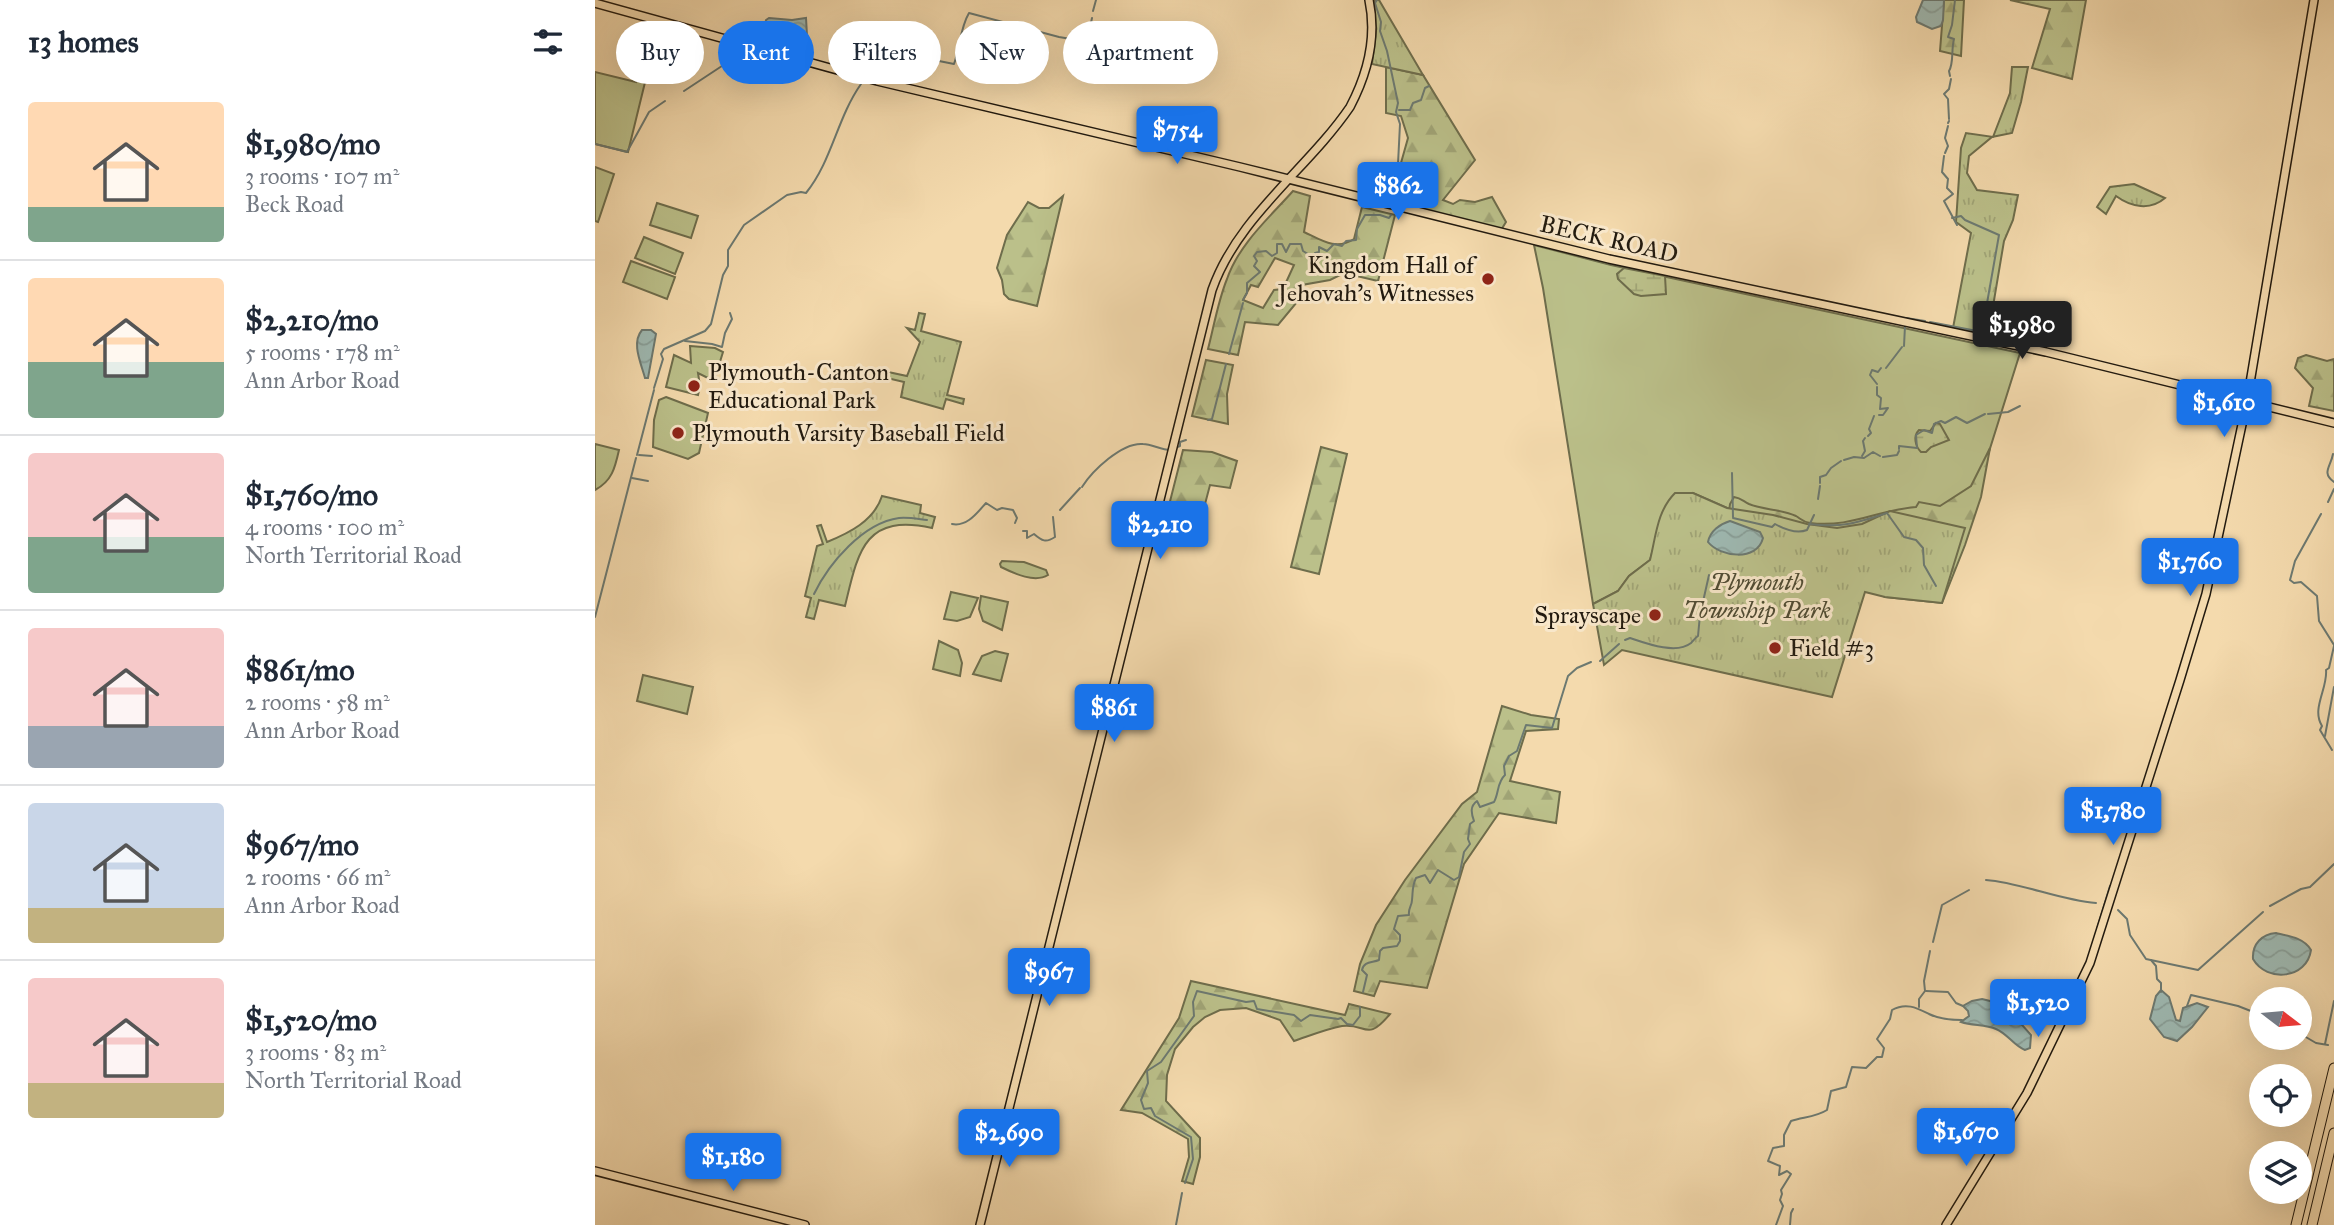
<!DOCTYPE html>
<html lang="en">
<head>
<meta charset="utf-8">
<style>
	:root { --surface:#fff; --page:#f2f2f3; --text:#1f2937; --muted:#747a83; --line:#e0e1e3; --accent:#1a73e8 }
	body { margin:0; font-family:"IM FELL Great Primer",serif; background:var(--page); color:var(--text); height:100vh; display:flex; flex-direction:column; font-size:26px; white-space:nowrap }
	* { box-sizing:border-box; margin:0 }
	p { font-size:23px; color:var(--muted) }
	.icon { flex:none; width:38px; height:38px; fill:none; stroke:currentColor; stroke-width:2; stroke-linecap:round; stroke-linejoin:round }
	.map { position:relative; flex:1; overflow:hidden }
	.sheet { display:flex; flex-direction:column; background:var(--surface); width:595px }
	.sheet>* { flex:none }
	.guide { position:absolute; left:21px; top:21px; width:665px; height:63px; display:flex; gap:14px }
	.needle { width:46px; rotate:106deg }
	.tools { position:absolute; left:1654px; top:987px; display:grid; gap:14px }
	.tools a { display:grid; place-items:center; width:63px; height:63px; border-radius:50%; background:var(--surface); box-shadow:0 7px 28px #0002; font-size:35px }
	.price { position:absolute; translate:-50% -60px; padding:0 16px; border-radius:7px; background:var(--accent); color:#fff; font-size:23px; line-height:46px; filter:drop-shadow(0 2px 4px #0008) }
	.price::after { content:''; position:absolute; left:50%; top:42px; width:21px; height:16px; margin-left:-10px; background:inherit; clip-path:polygon(0 0,100% 0,50% 100%) }
	.price.on { background:#222; color:#fff }
	ul { padding:0; list-style:none }
	li { display:flex; align-items:center; gap:21px; height:175px; padding:0 28px }
	li+li { border-top:2px solid var(--line) }
	li span { display:grid; place-items:center; flex:none; width:196px; height:140px; border-radius:7px; color:#555 }
	li>.icon { margin-inline-start:auto }
	span .icon { width:84px; height:84px; fill:#fffc; stroke-width:1 }
	li b { font-size:30px }
	h2 { display:flex; justify-content:space-between; align-items:center; height:84px; padding:0 28px; font-size:30px }
	.chip { padding:0 24px; border-radius:32px; background:var(--surface); box-shadow:0 7px 28px #0002; font-size:24px; line-height:63px }
	.chip.on { background:var(--accent); color:#fff }
	main { display:flex; flex:1; min-height:0 }
	.map>svg:first-child { display:block }
	.green { fill:#bbc08a; stroke:#6e6d4c; stroke-width:2 }
	.forest { fill:url(#forest-firs); stroke:#6e6d4c; stroke-width:2; fill-rule:evenodd }
	.wetland { fill:url(#wetland-marsh); stroke:#6e6d4c; stroke-width:2 }
	.park { fill:url(#park-tufts); stroke:#6e6d4c; stroke-width:2 }
	.water { fill:url(#water-waves); stroke:#6c7971; stroke-width:2 }
	.lines { fill:none; stroke-linecap:round; stroke-linejoin:round }
	.stream { stroke:#6c7971; stroke-width:2 }
	.major-casing { stroke:#221a0f; stroke-width:10 }
	.highway-casing { stroke:#221a0f; stroke-width:11 }
	.major { stroke:#f4daad; stroke-width:7 }
	.highway { stroke:#f4daad; stroke-width:9 }
	.poi-dot { fill:#8f2418; stroke:#f8e7ca; stroke-width:2.5 }
	.labels { text-anchor:middle; dominant-baseline:central; stroke-width:6; stroke-linejoin:round; paint-order:stroke }
	.street-label { font-size:24px; fill:#221a0f; stroke:#f8e7ca }
	.poi-label { font-size:24px; fill:#221a0f; stroke:#f8e7ca; text-anchor:start }
	.park-label { font-size:24px; font-style:italic; fill:#504c34; stroke:#f8e7ca }
</style>
</head>
<body>
<main>
<section class="sheet">
<h2>13 homes<svg class="icon" aria-label="filters" viewBox="0 0 24 24"><path d="M4 7h16M4 17h16"/><circle cx="9" cy="7" r="2"/><circle cx="15" cy="17" r="2"/></svg></h2>
<ul>
<li><span style="background:linear-gradient(#ffd9b3 75%,#7fa58c 0)"><svg class="icon" aria-label="home" viewBox="0 0 24 24"><path d="M3 11l9-7 9 7M6 9v11h12V9"/></svg></span><div><b>$1,980/mo</b><p>3 rooms · 107 m²</p><p>Beck Road</p></div></li>
<li><span style="background:linear-gradient(#ffd9b3 60%,#7fa58c 0)"><svg class="icon" aria-label="home" viewBox="0 0 24 24"><path d="M3 11l9-7 9 7M6 9v11h12V9"/></svg></span><div><b>$2,210/mo</b><p>5 rooms · 178 m²</p><p>Ann Arbor Road</p></div></li>
<li><span style="background:linear-gradient(#f6c9c9 60%,#7fa58c 0)"><svg class="icon" aria-label="home" viewBox="0 0 24 24"><path d="M3 11l9-7 9 7M6 9v11h12V9"/></svg></span><div><b>$1,760/mo</b><p>4 rooms · 100 m²</p><p>North Territorial Road</p></div></li>
<li><span style="background:linear-gradient(#f6c9c9 70%,#9aa5b1 0)"><svg class="icon" aria-label="home" viewBox="0 0 24 24"><path d="M3 11l9-7 9 7M6 9v11h12V9"/></svg></span><div><b>$861/mo</b><p>2 rooms · 58 m²</p><p>Ann Arbor Road</p></div></li>
<li><span style="background:linear-gradient(#c9d6e8 75%,#c2b280 0)"><svg class="icon" aria-label="home" viewBox="0 0 24 24"><path d="M3 11l9-7 9 7M6 9v11h12V9"/></svg></span><div><b>$967/mo</b><p>2 rooms · 66 m²</p><p>Ann Arbor Road</p></div></li>
<li><span style="background:linear-gradient(#f6c9c9 75%,#c2b280 0)"><svg class="icon" aria-label="home" viewBox="0 0 24 24"><path d="M3 11l9-7 9 7M6 9v11h12V9"/></svg></span><div><b>$1,520/mo</b><p>3 rooms · 83 m²</p><p>North Territorial Road</p></div></li>
</ul>
</section>
<div class="map">
<svg width="1739" height="1225" viewBox="0 0 1739 1225">
	<defs>
		<pattern id="forest-firs" width="22" height="20" patternUnits="userSpaceOnUse" patternTransform="scale(1.75)"><rect width="22" height="20" fill="#bbc08a"/><path d="M5 1l3.5 6h-7zM16 11l3.5 6h-7z" fill="#a0a476"/></pattern>
		<pattern id="wetland-marsh" width="20" height="14" patternUnits="userSpaceOnUse" patternTransform="scale(1.75)"><rect width="20" height="14" fill="#bbc08a"/><path d="M1 5h8M5 5V1M11 12h8M15 12V8" fill="none" stroke="#a0a476"/></pattern>
		<pattern id="park-tufts" width="24" height="20" patternUnits="userSpaceOnUse" patternTransform="scale(1.75)"><rect width="24" height="20" fill="#bbc08a"/><path d="M3 7l-1-3M5 7V3M7 7l1-3M15 17l-1-3M17 17v-4M19 17l1-3" fill="none" stroke="#a0a476"/></pattern>
		<pattern id="water-waves" width="16" height="10" patternUnits="userSpaceOnUse" patternTransform="scale(1.75)"><rect width="16" height="10" fill="#9eb9b2"/><path d="M0 5q4-4 8 0t8 0" fill="none" stroke="#889e98"/></pattern>
	</defs>
	<rect width="100%" height="100%" fill="#f4daad"/>
	<filter id="stains"><feTurbulence type="fractalNoise" baseFrequency=".00286" numOctaves="4"/><feColorMatrix values="0 0 0 0 .2 0 0 0 0 .09 0 0 0 0 .02 0 0 0 .5 -.17"/></filter>
	<radialGradient id="worn" r=".72"><stop offset=".6" stop-color="#630" stop-opacity="0"/><stop offset="1" stop-color="#630" stop-opacity=".3"/></radialGradient>
	<g class="green">
		<path d="M55,26L63,29L33,152L0,144V72L41,82Z"/>
		<path d="M0,167L19,174L3,222L0,221Z"/>
		<path d="M62,203L103,216L96,238L55,225Z"/>
		<path d="M49,237L88,253L80,274L40,258Z"/>
		<path d="M939,245L1016,265L1425,353L1370,528H1242L1212,524L1178,515L1132,508L1098,493L1059,546L1055,560L1034,576L1023,591L998,604L948,288Z"/>
		<path d="M36,261L80,277L72,299L28,282Z"/>
		<path d="M95,346L120,348L128,352L119,381L103,373L105,386L103,395L71,387L79,355L96,363Z"/>
		<path d="M71,397L113,413L104,453L93,459L58,447L59,420L64,400Z"/>
		<path d="M0,444L24,450C20,468 17,481 0,490Z"/>
		<path d="M407,561L429,562L451,570L453,575C440,583 420,574 406,567L405,564Z"/>
		<path d="M356,592L383,598L375,617L362,621L349,619Z"/>
		<path d="M386,596L413,602L407,630L388,621L384,609Z"/>
		<path d="M344,641L363,650L367,663L365,676L338,669Z"/>
		<path d="M400,651L413,654L406,681L378,674L387,656Z"/>
		<path d="M48,675L98,687L92,714L42,701Z"/>
	</g>
	<g class="forest">
		<path d="M1349,0H1369L1366,56L1345,51Z"/>
		<path d="M1415,0H1491L1477,79L1437,68L1455,9Z"/>
		<path d="M791,67L828,75L880,160L848,200L858,204L865,200L880,202L897,197L911,222L906,230L795,202L813,138L806,116L791,113Z"/>
		<path d="M698,191L715,196L709,232C726,240 741,251 759,239L767,207L800,215L783,281L749,273L735,280L707,285L702,302L683,325L650,322L643,355L613,349C619,326 623,301 632,279C644,244 674,218 698,191ZM680,258L699,265L688,289L679,290L668,308L648,300L656,285L663,287Z"/>
		<path d="M468,196L442,306L414,299L409,294L407,280L402,268L412,235L433,202L444,208H454Z"/>
		<path d="M1711,355L1732,361L1739,359V411L1714,406L1718,388L1700,368L1703,358Z"/>
		<path d="M611,360L638,365L632,394L633,424L597,416Z"/>
		<path d="M726,447L752,454L724,574L696,567Z"/>
		<path d="M1395,448L1386,497L1370,545L1347,603L1290,597L1134,512L1135,504L1139,497C1146,498 1148,501 1154,504C1168,510 1186,509 1201,516C1206,519 1208,522 1215,523C1256,528 1282,510 1321,507L1324,502L1345,506L1376,486Z"/>
		<path d="M588,450L617,452L642,461L635,488L615,485L600,542L567,533Z"/>
		<path d="M907,706L936,715L964,719L963,729L931,731L915,781L965,792L961,823L904,813L869,864L832,988L785,981L779,996L759,991L765,964L781,925L810,880L867,804L882,792Z"/>
		<path d="M596,981L750,1015L754,1004L795,1014C771,1043 772,1023 747,1026C731,1029 714,1036 699,1041L685,1020L651,1008L625,1010L610,1017L598,1027L580,1049L572,1075L571,1101L605,1138V1157L598,1184L587,1181L594,1157L593,1139L547,1113L526,1110L584,1018Z"/>
	</g>
	<g class="wetland">
		<path d="M1029,268L1070,276L1071,294L1046,296L1039,294L1023,279L1022,274Z"/>
		<path d="M1341,423L1345,424L1354,440L1336,447L1331,452H1326C1320,446 1318,436 1324,430L1335,431Z"/>
	</g>
	<g class="park">
		<path d="M779,0H784L828,75L777,64L781,31Z"/>
		<path d="M1417,67H1433L1426,102L1417,133L1397,137L1374,156L1372,173L1382,190L1423,195L1418,220L1409,241L1393,336L1358,328L1376,233L1361,222L1366,148L1371,133L1398,137L1415,93Z"/>
		<path d="M1539,184L1570,198C1555,211 1536,207 1521,196L1511,214L1502,207L1515,187Z"/>
		<path d="M324,313L330,314L326,331L366,342L352,395L369,399L368,404L351,399L348,409L306,397L309,382L292,378L293,372L312,376L325,342L312,328L320,330Z"/>
		<path d="M1080,493H1098L1132,508L1178,515L1212,524L1242,528L1267,524L1295,511L1370,528L1347,603L1290,597L1270,592L1237,697L1027,650L1009,665L998,604L1023,591L1034,576L1055,560C1061,536 1062,511 1080,493Z"/>
		<path d="M287,496L326,505L325,513L340,517L337,528C269,513 263,552 250,606L224,600L219,619L211,617L216,598L210,596L222,546L228,544L222,526L226,525L232,542C254,533 279,521 287,496Z"/>
	</g>
	<g class="water">
		<path d="M1328,0H1349L1348,20L1346,26L1337,29L1322,22L1321,17Z"/>
		<path d="M174,18L197,20L211,18L212,35L207,37L192,30L176,31L170,25L171,20Z"/>
		<path d="M47,330H56L61,334L53,378H50C46,363 36,343 47,330Z"/>
		<path d="M1135,521L1165,532L1168,538C1162,562 1125,557 1113,542C1115,531 1125,524 1135,521Z"/>
		<path d="M1681,933C1694,936 1709,938 1716,950C1712,979 1672,983 1658,959C1657,944 1667,934 1681,933Z"/>
		<path d="M1566,990L1574,997L1581,1020L1585,1021L1588,1008L1602,1003L1613,1007L1597,1027L1582,1041L1569,1037L1555,1019L1561,996Z"/>
		<path d="M1387,999L1403,1003L1413,1009L1436,1035L1435,1048L1430,1050C1419,1046 1413,1034 1401,1029C1390,1024 1378,1026 1366,1022L1374,1016L1373,1011L1368,1006L1377,1001Z"/>
	</g>
	<g class="lines">
		<g class="stream">
			<path d="M782,0L780,3L786,22L785,31L792,51L803,103L801,112L805,124L803,164L809,166L806,168L800,202"/>
			<path d="M498,11L501,0"/>
			<path d="M293,56L301,52L311,54L328,47L334,59L359,64C365,48 365,28 374,13L464,37L488,41L494,32L497,18"/>
			<path d="M269,72L280,60L285,59"/>
			<path d="M1355,76L1354,71C1359,63 1356,50 1359,39L1353,37L1357,25L1360,0"/>
			<path d="M89,91L136,60L154,54"/>
			<path d="M804,110H815L818,103L826,100L830,88L834,86"/>
			<path d="M1354,119L1353,99L1349,94L1354,89L1356,79"/>
			<path d="M1353,123L1354,121"/>
			<path d="M0,144L32,152L54,112L70,101"/>
			<path d="M1350,153L1353,146L1350,138L1353,126"/>
			<path d="M1349,156L1347,172L1353,179L1352,188L1358,194L1349,201L1362,225"/>
			<path d="M648,300L652,293V283L665,272L659,266L662,261L659,256L662,252L671,251L677,256L682,253V244H687L691,252L695,244H706L708,251L721,259L720,253L724,252V247L732,251L739,244L747,246L751,241L761,240L762,229L770,215H785L794,218L796,215"/>
			<path d="M1311,318L1330,321"/>
			<path d="M1335,322L1382,331L1388,326L1404,235L1370,220L1366,216L1357,218"/>
			<path d="M90,341L117,344L127,347L130,333L137,319L135,313"/>
			<path d="M1309,346L1310,326"/>
			<path d="M634,354L648,303"/>
			<path d="M1291,368L1307,347"/>
			<path d="M1282,384L1275,375L1277,370L1283,372L1286,368"/>
			<path d="M1282,387V395L1286,398L1285,409L1293,408L1288,415H1284"/>
			<path d="M59,388L68,359L66,354L69,349L110,331L116,324L128,275L133,266V250L149,225L192,195L206,192L211,193C237,161 242,118 266,84"/>
			<path d="M1393,414L1413,412L1425,406"/>
			<path d="M613,420L617,419L631,364"/>
			<path d="M1273,436L1276,433L1274,429L1279,416"/>
			<path d="M580,448L585,446V442L591,440"/>
			<path d="M1304,449V446L1322,448L1321,435L1329,430L1337,433L1339,424L1346,421L1350,423L1361,417L1372,423L1390,414"/>
			<path d="M1738,454C1736,466 1726,473 1739,482"/>
			<path d="M42,455L59,390"/>
			<path d="M44,455L57,456"/>
			<path d="M1267,456L1270,451L1268,441L1270,438"/>
			<path d="M1288,457L1302,455L1304,451"/>
			<path d="M1249,460L1259,457L1269,458L1278,452L1285,456"/>
			<path d="M1137,473L1138,517"/>
			<path d="M37,478L53,481"/>
			<path d="M1225,483V477L1231,475L1236,468L1246,461"/>
			<path d="M487,487C497,471 527,442 548,444C557,444 566,450 575,450"/>
			<path d="M1223,499L1225,486"/>
			<path d="M1733,502L1739,489"/>
			<path d="M465,510L485,488"/>
			<path d="M1726,514L1700,561L1695,580L1699,583L1706,582L1722,596L1724,621L1739,645"/>
			<path d="M1138,518L1177,527L1180,524C1189,529 1202,534 1212,530L1219,515"/>
			<path d="M357,524C372,527 382,513 391,503L402,510L407,508L418,510L422,518L420,523"/>
			<path d="M1214,524C1247,528 1262,523 1292,513L1309,537L1321,540L1328,548L1329,565L1341,586"/>
			<path d="M428,531H432V538L439,534C447,541 451,543 460,537L458,517"/>
			<path d="M219,594C234,563 268,523 304,518C313,517 323,519 332,520"/>
			<path d="M0,617L41,458"/>
			<path d="M1030,640L1035,638C1050,643 1081,655 1096,643C1098,641 1100,638 1103,636L1105,615L1114,575"/>
			<path d="M1005,661L1024,644"/>
			<path d="M1730,736L1739,687"/>
			<path d="M1737,750L1725,730L1727,726C1716,709 1733,688 1731,670L1734,668L1739,646"/>
			<path d="M1391,880C1428,883 1464,900 1501,903"/>
			<path d="M1675,906L1706,889L1715,887L1739,864"/>
			<path d="M1523,910L1532,919L1535,935L1551,959L1603,970L1668,912"/>
			<path d="M1502,929L1515,886"/>
			<path d="M1338,942L1347,905L1374,890"/>
			<path d="M1556,960L1561,966L1562,979L1566,983V992"/>
			<path d="M1331,991L1353,992L1361,1003L1368,1006"/>
			<path d="M768,992L772,975L767,970C769,961 777,963 784,960L785,951L788,948L802,946L805,941V935L799,929L803,916L814,915C813,908 817,906 817,900C818,891 817,886 821,878L830,875L835,883L843,870L859,880L864,877L869,852L875,844L873,839L875,824L879,821C876,813 875,806 882,801L885,807L899,802C904,793 902,782 910,775L909,766L914,756L922,751L931,725L957,728L973,676L982,668L996,662"/>
			<path d="M1592,1006L1596,995L1643,1006L1666,1015"/>
			<path d="M1324,1007V999L1330,991L1329,981L1335,951"/>
			<path d="M1704,1033L1721,1043L1733,1045"/>
			<path d="M1730,1044L1739,1001"/>
			<path d="M590,1183L598,1159L596,1137L560,1116L556,1108L549,1109L546,1100L553,1083L552,1071L566,1062L599,1016L598,1002L602,991L651,1002L659,1001L662,1009L699,1015L706,1021L715,1015L743,1019L746,1018L752,1024L758,1025L765,1016V1007"/>
			<path d="M581,1225L587,1193"/>
			<path d="M1181,1225L1188,1206L1185,1200L1187,1194L1186,1190L1196,1174L1192,1171L1184,1175L1185,1166L1173,1161L1178,1148L1189,1146V1135L1196,1121C1209,1117 1221,1117 1232,1110L1236,1091L1251,1087L1257,1067L1271,1068L1282,1057H1287L1289,1048L1282,1039L1295,1019L1297,1010C1311,1002 1322,1008 1334,1014C1344,1019 1356,1020 1367,1020"/>
			<path d="M1195,1225L1196,1213L1198,1209"/>
		</g>
		<defs>
			<g id="major">
				<path d="M0,3L282,81L645,167L1014,259L1451,352L1739,423"/>
				<path d="M0,1171L210,1225"/>
				<path d="M385,1225L617,290C643,216 712,170 755,107C773,73 782,38 774,0"/>
				<path d="M1351,1225L1432,1093L1495,963L1585,680L1611,594L1652,401L1719,0"/>
			</g>
			<g id="highway">
				<path d="M1701,1225L1739,1068"/>
				<path d="M1717,1225L1739,1133"/>
			</g>
		</defs>
		<use href="#major" class="major-casing"/>
		<use href="#highway" class="highway-casing"/>
		<use href="#major" class="major"/>
		<use href="#highway" class="highway"/>
	</g>
	<g class="poi-dot">
		<circle cx="893" cy="279" r="7"/>
		<circle cx="99" cy="386" r="7"/>
		<circle cx="83" cy="433" r="7"/>
		<circle cx="1060" cy="615" r="7"/>
		<circle cx="1180" cy="648" r="7"/>
	</g>
	<g class="labels">
		<g class="street-label">
			<text transform="translate(1014 239) rotate(13)">BECK ROAD</text>
		</g>
		<g class="poi-label">
			<text x="879" y="265" text-anchor="end">Kingdom Hall of<tspan x="879" dy="28">Jehovah's Witnesses</tspan></text>
			<text x="113" y="372">Plymouth-Canton<tspan x="113" dy="28">Educational Park</tspan></text>
			<text x="97" y="433">Plymouth Varsity Baseball Field</text>
			<text x="1046" y="615" text-anchor="end">Sprayscape</text>
			<text x="1194" y="648">Field #3</text>
		</g>
		<g class="park-label">
			<text x="1162" y="582">Plymouth<tspan x="1162" dy="28">Township Park</tspan></text>
		</g>
	</g>
	<rect width="100%" height="100%" filter="url(#stains)"/>
	<rect width="100%" height="100%" fill="url(#worn)"/>
</svg>
<div class="tools">
<a><svg class="needle" viewBox="-14 -14 28 28"><path d="M0-13l5 13h-10z" fill="#e53935"/><path d="M0 13l5-13h-10z" fill="#747a83"/></svg></a>
<a><svg class="icon" aria-label="locate" viewBox="0 0 24 24"><circle cx="12" cy="12" r="6"/><path d="M12 2v4M12 18v4M2 12h4M18 12h4"/></svg></a>
<a><svg class="icon" aria-label="layers" viewBox="0 0 24 24"><path d="M12 4l9 5-9 5-9-5zM3 14l9 5 9-5"/></svg></a>
</div>
<b class="price" style="left:582px;top:166px">$754</b>
<b class="price" style="left:803px;top:222px">$862</b>
<b class="price on" style="left:1427px;top:361px">$1,980</b>
<b class="price" style="left:1629px;top:439px">$1,610</b>
<b class="price" style="left:565px;top:561px">$2,210</b>
<b class="price" style="left:1595px;top:598px">$1,760</b>
<b class="price" style="left:519px;top:744px">$861</b>
<b class="price" style="left:1518px;top:847px">$1,780</b>
<b class="price" style="left:454px;top:1008px">$967</b>
<b class="price" style="left:1443px;top:1039px">$1,520</b>
<b class="price" style="left:1371px;top:1168px">$1,670</b>
<b class="price" style="left:414px;top:1169px">$2,690</b>
<b class="price" style="left:138px;top:1193px">$1,180</b>
<div class="guide">
<a class="chip">Buy</a>
<a class="chip on">Rent</a>
<a class="chip">Filters</a>
<a class="chip">New</a>
<a class="chip">Apartment</a>
</div>
</div>
</main>
</body>
</html>
